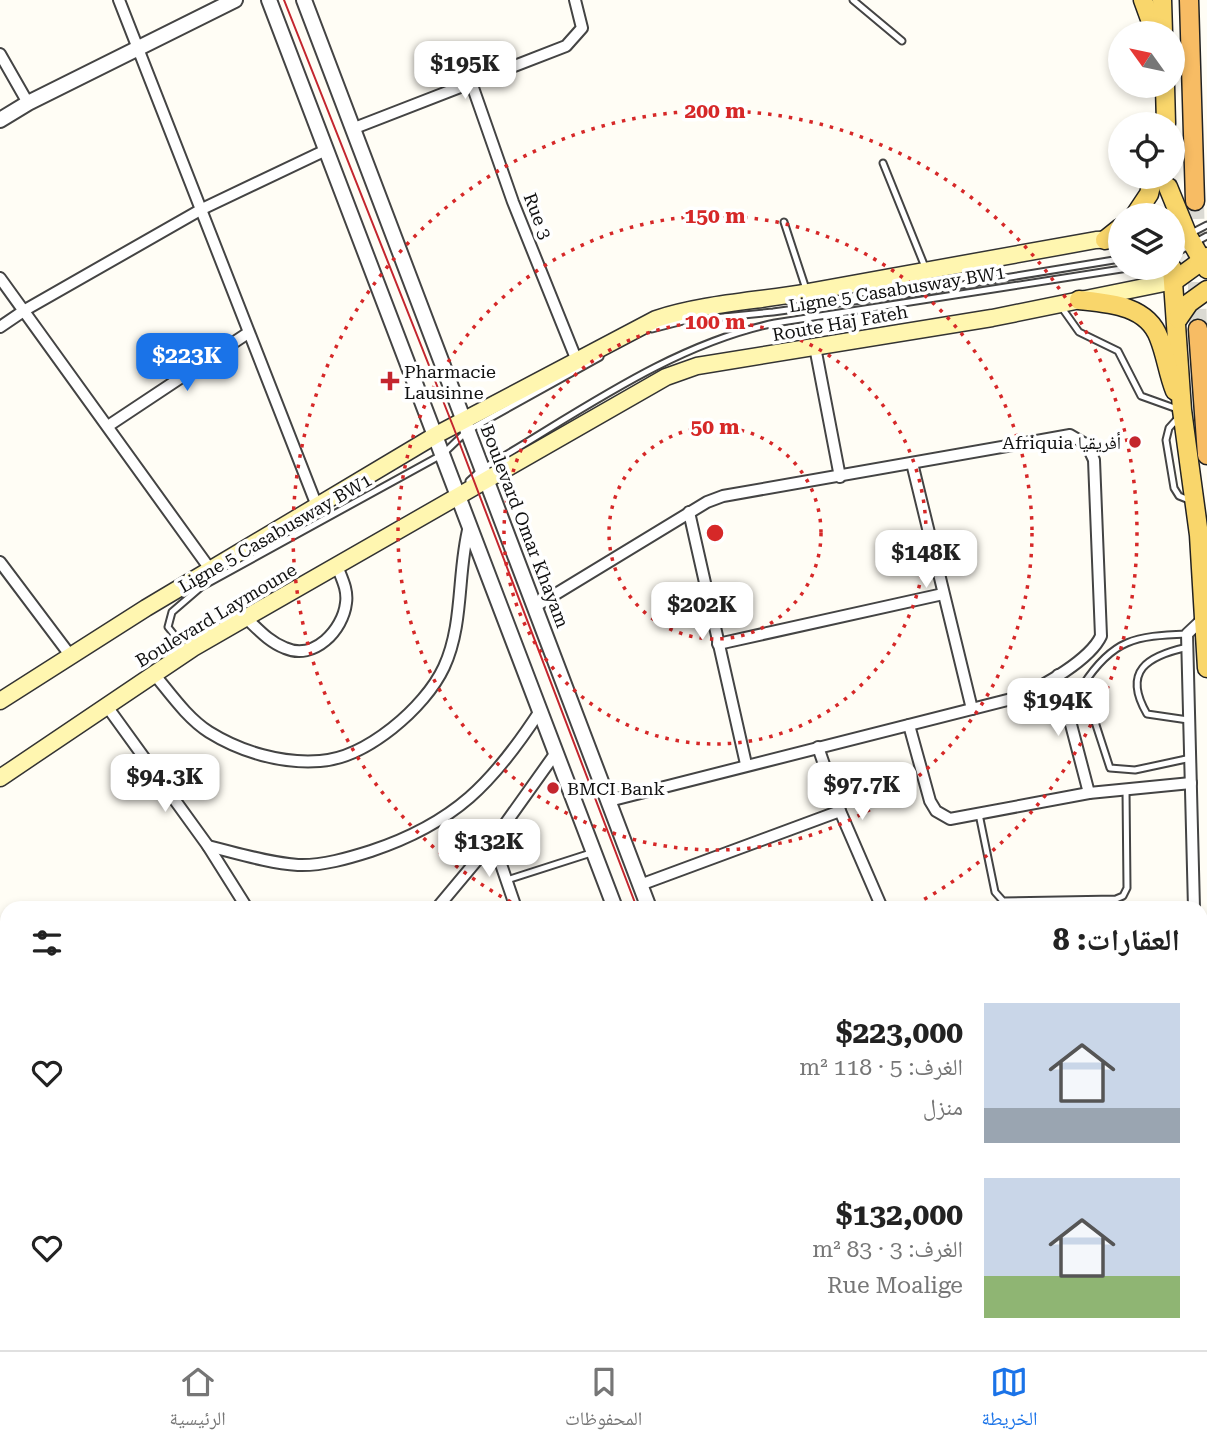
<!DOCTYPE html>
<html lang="ar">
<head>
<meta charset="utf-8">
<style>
	:root { --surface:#fff; --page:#f2f2f2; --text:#222; --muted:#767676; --line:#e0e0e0; --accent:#1a73e8 }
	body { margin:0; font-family:"Roboto Serif","Noto Naskh Arabic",serif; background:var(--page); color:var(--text); direction:rtl; height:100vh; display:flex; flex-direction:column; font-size:26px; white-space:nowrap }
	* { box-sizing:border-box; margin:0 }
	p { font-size:23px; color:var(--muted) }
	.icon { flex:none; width:38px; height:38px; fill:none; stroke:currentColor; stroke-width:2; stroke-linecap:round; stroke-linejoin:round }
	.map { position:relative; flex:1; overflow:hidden; direction:ltr }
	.sheet { position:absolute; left:0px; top:901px; width:1208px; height:450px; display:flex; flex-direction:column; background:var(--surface); border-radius:21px 21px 0 0; box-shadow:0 4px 10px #0003; direction:rtl }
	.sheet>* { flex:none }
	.needle { width:46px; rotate:303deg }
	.fabs { position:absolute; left:1108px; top:21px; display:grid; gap:14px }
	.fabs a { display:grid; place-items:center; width:77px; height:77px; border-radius:50%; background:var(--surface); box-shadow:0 4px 10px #0003; font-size:35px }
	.price { position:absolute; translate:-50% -60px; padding:0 16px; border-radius:14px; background:#fff; color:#222; font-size:23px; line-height:46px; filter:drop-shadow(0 2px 4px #0008) }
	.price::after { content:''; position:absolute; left:50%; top:42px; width:21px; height:16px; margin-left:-10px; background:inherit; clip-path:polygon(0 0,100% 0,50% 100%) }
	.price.selected { background:var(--accent); color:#fff }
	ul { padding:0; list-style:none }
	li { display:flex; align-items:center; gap:21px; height:175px; padding:0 28px }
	li span { display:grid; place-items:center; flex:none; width:196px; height:140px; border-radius:0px; color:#555 }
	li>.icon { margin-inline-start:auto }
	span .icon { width:84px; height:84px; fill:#fffc; stroke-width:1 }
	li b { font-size:30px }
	h2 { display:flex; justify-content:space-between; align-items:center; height:84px; padding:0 28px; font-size:30px }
	.menu { display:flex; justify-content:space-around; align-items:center; height:98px; border-top:2px solid var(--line); background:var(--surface); font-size:19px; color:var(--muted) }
	.menu a { display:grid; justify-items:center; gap:4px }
	.menu .selected { color:var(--accent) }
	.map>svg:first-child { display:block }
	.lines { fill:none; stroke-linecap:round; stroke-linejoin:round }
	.trunk-tunnel { stroke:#dbdad3; stroke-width:18; stroke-dasharray:18 9; stroke-linecap:butt }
	.service-casing { stroke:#444; stroke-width:9 }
	.minor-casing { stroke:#444; stroke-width:14 }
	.tertiary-casing { stroke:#444; stroke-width:18 }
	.secondary-casing { stroke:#333; stroke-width:19 }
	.primary-casing { stroke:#222; stroke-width:21 }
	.trunk-casing { stroke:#222; stroke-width:21 }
	.service { stroke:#fff; stroke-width:5 }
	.minor { stroke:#fff; stroke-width:10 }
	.tertiary { stroke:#fff; stroke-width:14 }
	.secondary { stroke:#fff6b0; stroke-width:16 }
	.primary { stroke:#f9d66b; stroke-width:18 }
	.trunk { stroke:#f7bc64; stroke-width:18 }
	.tram { stroke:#c4262e; stroke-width:2 }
	.ring { fill:none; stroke:#d62828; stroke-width:3.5; stroke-dasharray:3.5 7 }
	.poi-dot { fill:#c4262e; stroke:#fff; stroke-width:2.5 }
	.labels { text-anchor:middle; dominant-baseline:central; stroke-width:7; stroke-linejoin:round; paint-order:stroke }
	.street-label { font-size:18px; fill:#111; stroke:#fff }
	.poi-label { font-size:18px; fill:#111; stroke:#fff; text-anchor:start }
	.centre { fill:#d62828; stroke:#fff; stroke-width:3.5 }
	.ring-label { font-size:21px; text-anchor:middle; font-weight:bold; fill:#d62828; stroke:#fff; stroke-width:7; stroke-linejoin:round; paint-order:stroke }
</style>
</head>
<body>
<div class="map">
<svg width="1207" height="1350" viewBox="0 0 1207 1350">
	<rect width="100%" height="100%" fill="#fffdf5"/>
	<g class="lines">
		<path class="trunk-tunnel" d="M1195,201L1198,329"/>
		<defs>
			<g id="service">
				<path d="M853,0L902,41"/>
				<path d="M883,163L925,267"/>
				<path d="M784,222L806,289"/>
				<path d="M1172,243L1207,225"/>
				<path d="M1172,255L1207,236"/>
				<path d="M1062,308L1079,332L1118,351L1141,396L1180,410"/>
				<path d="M652,329L683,321L773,312L913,293L1120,259"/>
				<path d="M1178,418L1169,428L1166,440L1174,488L1179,496L1189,500"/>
				<path d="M469,481L482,469C574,416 669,345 775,323L1128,268"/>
				<path d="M1187,634C1135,636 1113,639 1083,685L1110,768L1135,770L1191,758"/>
				<path d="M201,637H176L168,627L172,612L201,587L443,454L467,431L600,357"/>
				<path d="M1188,647C1147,656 1122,671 1147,714L1188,720"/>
				<path d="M979,814L995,892L1003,901L1116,899L1123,896L1127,888L1126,790"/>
				<path d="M507,880L591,853"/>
				<path d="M1200,1303L1207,1280"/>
				<path d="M862,1350L871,1344"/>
				<path d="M1187,1350L1189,1344"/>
			</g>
			<g id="minor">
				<path d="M119,0L317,506"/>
				<path d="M0,54L28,103"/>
				<path d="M471,82L513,202L577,361"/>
				<path d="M352,129L566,46L582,28L575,0"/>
				<path d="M0,278L210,569"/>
				<path d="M0,327L25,310L202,209L326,150"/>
				<path d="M815,347L840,477"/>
				<path d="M108,426L248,333"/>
				<path d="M912,463L972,709"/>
				<path d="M689,512L746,764"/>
				<path d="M0,562L70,655"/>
				<path d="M536,606L707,502L723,496L1070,435L1087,445L1094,460L1101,636C1090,660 1043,686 1019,697L609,801"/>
				<path d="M246,618C258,629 269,642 285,648C314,661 343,630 346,603C348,590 342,579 337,566"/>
				<path d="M718,644L943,594"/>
				<path d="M154,674C170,693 187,718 209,732C241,752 282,764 320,761C366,758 425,708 444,667C464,624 457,572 469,526"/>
				<path d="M1058,675L1089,793"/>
				<path d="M106,705L208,846L247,908"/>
				<path d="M909,725L930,801L936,811L950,819L1089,793L1191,783"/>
				<path d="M818,747L840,811L882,908"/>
				<path d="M493,841L516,908"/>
				<path d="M208,846C237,853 268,863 298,865C322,866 349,858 371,851C455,823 493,783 540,711"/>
				<path d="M640,885L840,811"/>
				<path d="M437,908L493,841L555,754"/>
				<path d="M1194,908L1187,634L1204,618"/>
				<path d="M1200,932L1207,940"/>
				<path d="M1200,972L1207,982"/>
				<path d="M0,1121L7,1127"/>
				<path d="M0,1251L7,1241"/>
				<path d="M1200,1279L1207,1277"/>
				<path d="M272,1344H290"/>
				<path d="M448,1344L452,1350"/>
				<path d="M520,1344L524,1350"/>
				<path d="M0,1348L7,1343"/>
				<path d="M593,1350L598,1344"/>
				<path d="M691,1350L696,1344"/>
			</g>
			<g id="tertiary">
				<path d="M269,0L615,908"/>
				<path d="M304,0L649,908"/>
				<path d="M0,120L28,103L235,0"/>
				<path d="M785,1344L788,1350"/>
				<path d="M818,1344L820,1350"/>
			</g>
			<g id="secondary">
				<path d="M0,701L146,608L436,435L656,319C705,303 758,301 808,292C904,274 1000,257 1096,240L1120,239"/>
				<path d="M0,778L193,648L666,377L697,366L992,318L1174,281"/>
			</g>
			<g id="primary">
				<path d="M1143,0L1155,33"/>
				<path d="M1162,0L1163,33"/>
				<path d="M1165,86L1166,124"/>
				<path d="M1168,187L1188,236L1207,269"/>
				<path d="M1135,215L1149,194L1153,177"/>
				<path d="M1105,240L1120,228"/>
				<path d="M1172,268L1182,410L1199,535L1207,668"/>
				<path d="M1174,281L1207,257"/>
				<path d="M1079,300C1108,303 1147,305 1159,338C1166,355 1168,374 1175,391"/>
				<path d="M1178,319L1189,303L1207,290"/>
			</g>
			<g id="trunk">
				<path d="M1189,0L1195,201"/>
				<path d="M1198,329L1207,455"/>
			</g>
		</defs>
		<use href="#service" class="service-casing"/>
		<use href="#minor" class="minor-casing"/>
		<use href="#tertiary" class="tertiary-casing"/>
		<use href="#secondary" class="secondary-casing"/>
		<use href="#primary" class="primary-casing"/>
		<use href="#trunk" class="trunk-casing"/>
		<use href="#service" class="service"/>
		<use href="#minor" class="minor"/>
		<use href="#tertiary" class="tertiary"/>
		<use href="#secondary" class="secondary"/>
		<use href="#primary" class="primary"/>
		<use href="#trunk" class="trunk"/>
		<g class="tram">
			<path d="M284,0L453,426L637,908"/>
			<path d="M809,1344L812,1350"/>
		</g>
	</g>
	<g class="ring">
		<circle cx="715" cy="533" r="106"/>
		<circle cx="715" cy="533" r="211"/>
		<circle cx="715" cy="533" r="317"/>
		<path d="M520 907A422 422 0 1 1 910 907"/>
	</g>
	<g class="poi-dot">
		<path d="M386.5 370.5h7v7h7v7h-7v7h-7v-7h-7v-7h7z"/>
		<circle cx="1135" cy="442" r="7"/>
		<circle cx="553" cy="788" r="7"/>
	</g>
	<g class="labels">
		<g class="street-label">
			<text transform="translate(538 216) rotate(69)">Rue 3</text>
			<text transform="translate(897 289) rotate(-9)">Ligne 5 Casabusway BW1</text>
			<text transform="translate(840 323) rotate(-10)">Route Haj Fateh</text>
			<text transform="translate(525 526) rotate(69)">Boulevard Omar Khayam</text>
			<text transform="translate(275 533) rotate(-30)">Ligne 5 Casabusway BW1</text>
			<text transform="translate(216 615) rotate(-31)">Boulevard Laymoune</text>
		</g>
		<g class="poi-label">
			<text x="404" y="371">Pharmacie<tspan x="404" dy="21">Lausinne</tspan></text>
			<text x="1121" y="442" text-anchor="end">Afriquia أفريقيا</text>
			<text x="567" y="788">BMCI Bank</text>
		</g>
	</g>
	<circle cx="715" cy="533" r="10" class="centre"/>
	<g class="ring-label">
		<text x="715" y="118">200 m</text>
		<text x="715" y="223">150 m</text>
		<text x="715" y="329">100 m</text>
		<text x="715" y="434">50 m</text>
	</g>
</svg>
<div class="fabs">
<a><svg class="needle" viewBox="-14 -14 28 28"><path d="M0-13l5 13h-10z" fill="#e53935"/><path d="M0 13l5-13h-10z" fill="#767676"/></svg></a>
<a><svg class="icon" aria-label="locate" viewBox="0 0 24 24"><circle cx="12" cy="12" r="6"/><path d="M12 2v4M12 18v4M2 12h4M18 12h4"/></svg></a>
<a><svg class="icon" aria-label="layers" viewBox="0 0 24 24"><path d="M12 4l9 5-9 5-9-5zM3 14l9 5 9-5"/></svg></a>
</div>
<b class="price" style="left:465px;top:101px">$195K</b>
<b class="price selected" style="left:187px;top:393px">$223K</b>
<b class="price" style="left:926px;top:590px">$148K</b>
<b class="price" style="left:702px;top:642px">$202K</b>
<b class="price" style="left:1058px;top:738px">$194K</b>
<b class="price" style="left:165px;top:814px">$94.3K</b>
<b class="price" style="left:862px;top:822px">$97.7K</b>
<b class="price" style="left:489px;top:879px">$132K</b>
<section class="sheet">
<h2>العقارات: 8<svg class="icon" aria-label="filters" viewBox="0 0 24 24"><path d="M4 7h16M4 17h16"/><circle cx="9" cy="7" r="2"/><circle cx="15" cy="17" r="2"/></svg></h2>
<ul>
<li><span style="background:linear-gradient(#c9d6e8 75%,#9aa5b1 0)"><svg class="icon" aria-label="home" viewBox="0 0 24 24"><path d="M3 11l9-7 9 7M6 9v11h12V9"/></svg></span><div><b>$223,000</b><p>الغرف: 5 · 118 m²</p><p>منزل</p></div><svg class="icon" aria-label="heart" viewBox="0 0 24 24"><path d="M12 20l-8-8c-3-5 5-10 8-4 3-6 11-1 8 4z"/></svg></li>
<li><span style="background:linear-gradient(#c9d6e8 70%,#8fb573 0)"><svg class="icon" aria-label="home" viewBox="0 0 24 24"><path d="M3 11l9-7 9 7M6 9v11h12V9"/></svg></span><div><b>$132,000</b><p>الغرف: 3 · 83 m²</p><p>Rue Moalige</p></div><svg class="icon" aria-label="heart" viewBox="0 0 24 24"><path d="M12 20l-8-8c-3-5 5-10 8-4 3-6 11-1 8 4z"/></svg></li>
</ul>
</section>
</div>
<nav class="menu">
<a class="selected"><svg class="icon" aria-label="map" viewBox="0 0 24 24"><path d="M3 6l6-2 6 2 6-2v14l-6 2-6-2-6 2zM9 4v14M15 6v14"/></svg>الخريطة</a>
<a><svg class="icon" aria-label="saved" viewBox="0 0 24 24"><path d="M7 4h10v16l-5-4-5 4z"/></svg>المحفوظات</a>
<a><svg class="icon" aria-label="home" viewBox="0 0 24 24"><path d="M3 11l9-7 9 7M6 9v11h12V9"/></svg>الرئيسية</a>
</nav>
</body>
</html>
